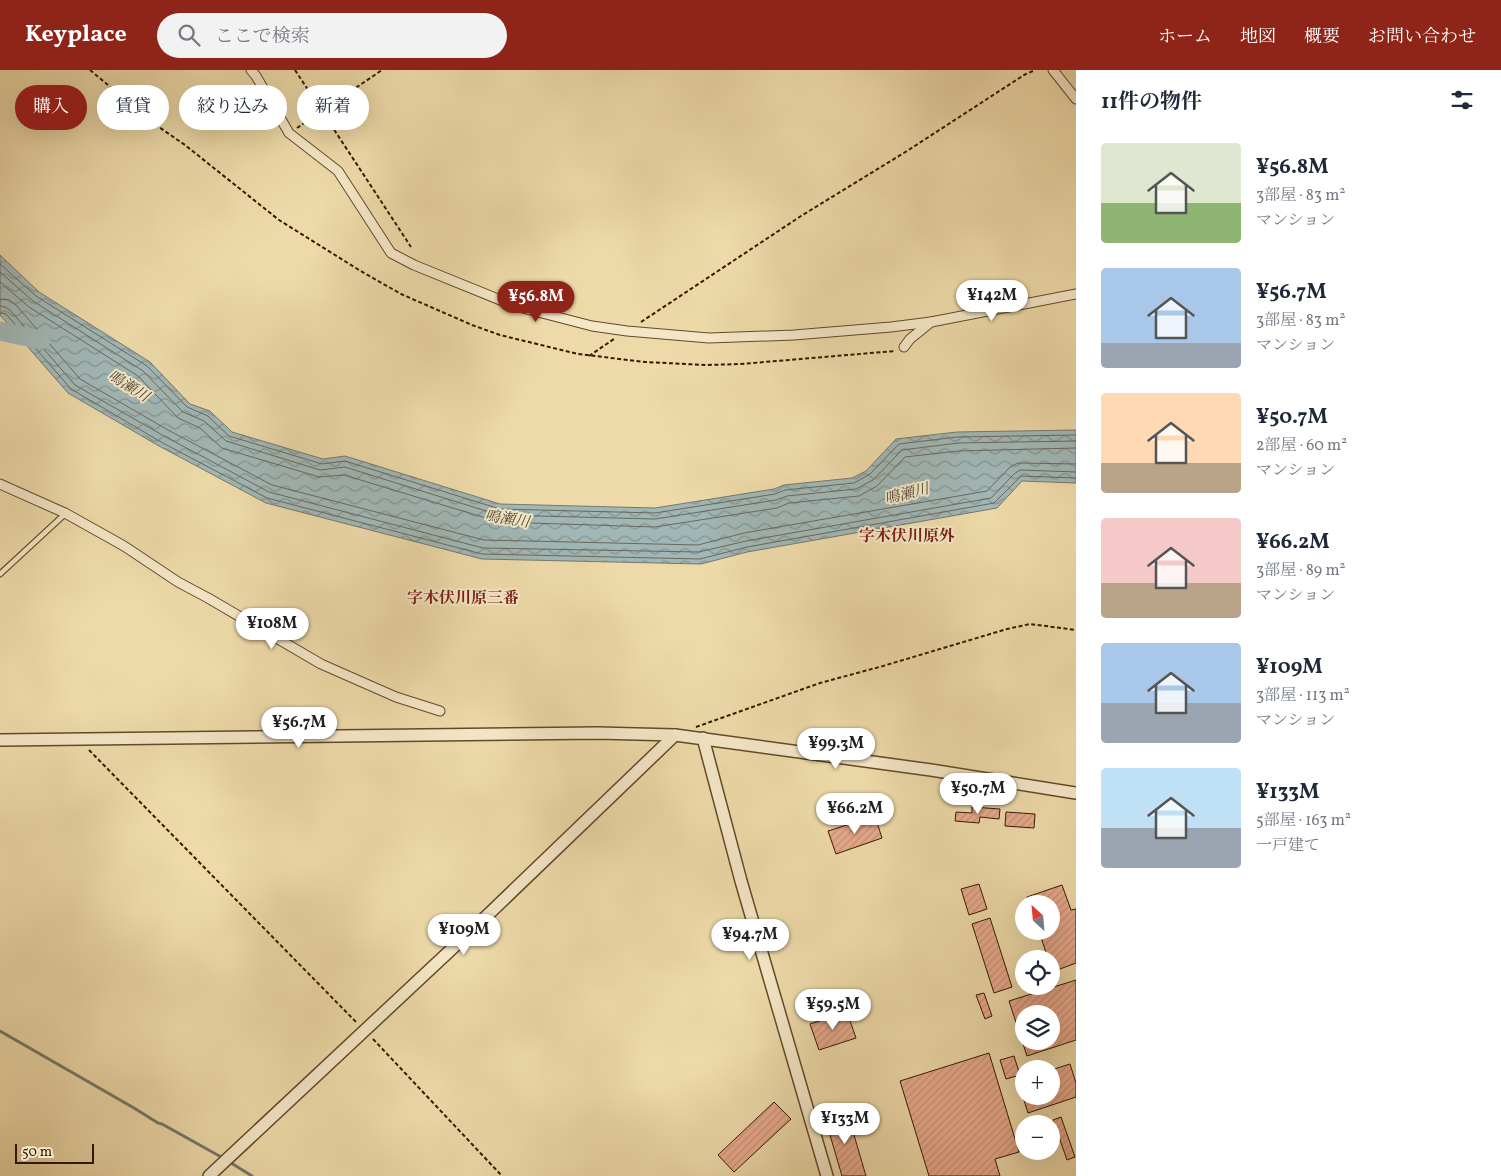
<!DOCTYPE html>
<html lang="ja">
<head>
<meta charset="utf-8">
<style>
	:root { --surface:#fff; --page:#f2f2f3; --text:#1f2937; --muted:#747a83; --accent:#8f2418 }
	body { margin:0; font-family:Vollkorn,"Noto Serif JP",serif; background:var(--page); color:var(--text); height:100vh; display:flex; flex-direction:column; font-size:19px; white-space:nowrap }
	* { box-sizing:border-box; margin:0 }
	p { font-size:16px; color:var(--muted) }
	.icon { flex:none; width:28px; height:28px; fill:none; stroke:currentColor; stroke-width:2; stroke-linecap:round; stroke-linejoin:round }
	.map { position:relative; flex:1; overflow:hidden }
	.panel { display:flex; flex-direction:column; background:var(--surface); width:425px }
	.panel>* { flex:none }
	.banner { position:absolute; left:15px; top:15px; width:475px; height:45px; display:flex; gap:10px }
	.needle { width:32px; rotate:334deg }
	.buttons { position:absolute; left:1015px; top:825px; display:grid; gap:10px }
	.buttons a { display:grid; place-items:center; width:45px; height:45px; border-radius:50%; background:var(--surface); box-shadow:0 5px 20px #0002; font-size:25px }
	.scale { position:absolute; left:15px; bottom:12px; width:79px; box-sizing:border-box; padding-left:5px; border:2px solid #331900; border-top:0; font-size:14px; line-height:18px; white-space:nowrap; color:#331900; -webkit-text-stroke:4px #f4e7c7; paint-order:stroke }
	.price { position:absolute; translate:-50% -42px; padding:0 11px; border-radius:18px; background:#fff; color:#222; font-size:16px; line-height:32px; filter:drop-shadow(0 1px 2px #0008) }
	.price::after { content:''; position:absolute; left:50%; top:30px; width:15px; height:11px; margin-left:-8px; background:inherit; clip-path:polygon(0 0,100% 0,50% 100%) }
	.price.active { background:var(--accent); color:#fff }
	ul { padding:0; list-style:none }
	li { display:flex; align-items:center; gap:15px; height:125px; padding:0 25px }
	li span { display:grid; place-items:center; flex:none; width:140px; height:100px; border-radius:5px; color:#555 }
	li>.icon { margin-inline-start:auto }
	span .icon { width:60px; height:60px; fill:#fffc; stroke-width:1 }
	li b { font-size:21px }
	h2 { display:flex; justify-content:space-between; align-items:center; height:60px; padding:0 25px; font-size:21px }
	.pill { padding:0 18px; border-radius:22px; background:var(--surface); box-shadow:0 5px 20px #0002; font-size:18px; line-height:45px }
	.pill.active { background:var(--accent); color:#fff }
	header { display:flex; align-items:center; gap:30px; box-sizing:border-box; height:70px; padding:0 25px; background:var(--accent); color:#fff }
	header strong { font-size:24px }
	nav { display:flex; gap:28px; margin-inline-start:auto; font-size:18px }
	.search { width:350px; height:45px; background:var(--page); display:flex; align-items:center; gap:12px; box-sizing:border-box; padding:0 18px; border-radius:28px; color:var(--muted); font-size:19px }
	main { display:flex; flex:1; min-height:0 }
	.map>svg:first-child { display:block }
	.water { fill:url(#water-waves); stroke:#75786d }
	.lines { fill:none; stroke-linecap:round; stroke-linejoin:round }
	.shore { stroke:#6a685b; stroke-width:1 }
	.stream { stroke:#75786d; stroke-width:3 }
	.river { stroke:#a1b7b6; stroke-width:19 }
	.building { fill:url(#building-hatch); stroke:#331900; fill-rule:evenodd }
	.service-casing { stroke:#62492a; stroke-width:7 }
	.minor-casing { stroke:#62492a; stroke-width:11 }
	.tertiary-casing { stroke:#62492a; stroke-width:14 }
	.path { stroke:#331900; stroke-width:2; stroke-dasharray:4 2.5; stroke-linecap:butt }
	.service { stroke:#f4e7c7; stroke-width:4.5 }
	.minor { stroke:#f4e7c7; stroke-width:9 }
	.tertiary { stroke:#f4e7c7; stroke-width:11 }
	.labels { text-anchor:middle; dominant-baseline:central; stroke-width:4; stroke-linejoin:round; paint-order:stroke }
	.water-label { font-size:15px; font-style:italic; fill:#544837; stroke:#f4e7c7 }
	.quarter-label { font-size:16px; font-weight:bold; fill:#7a1f14; stroke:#f4e7c7 }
</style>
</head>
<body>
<header>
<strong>Keyplace</strong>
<div class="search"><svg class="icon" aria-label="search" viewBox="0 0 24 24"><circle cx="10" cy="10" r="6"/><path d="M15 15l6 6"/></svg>ここで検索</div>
<nav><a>ホーム</a><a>地図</a><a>概要</a><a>お問い合わせ</a></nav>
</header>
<main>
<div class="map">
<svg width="1076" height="1106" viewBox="0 0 1076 1106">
	<defs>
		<pattern id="water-waves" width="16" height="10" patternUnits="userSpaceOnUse" patternTransform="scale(1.25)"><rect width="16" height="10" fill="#a1b7b6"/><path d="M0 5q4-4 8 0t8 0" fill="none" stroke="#849492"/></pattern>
		<pattern id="building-hatch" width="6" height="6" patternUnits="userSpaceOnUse" patternTransform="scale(1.25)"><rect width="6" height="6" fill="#e8aa8d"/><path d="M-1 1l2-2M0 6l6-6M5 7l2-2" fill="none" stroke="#c79278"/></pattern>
	</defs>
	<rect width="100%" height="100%" fill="#eedaa9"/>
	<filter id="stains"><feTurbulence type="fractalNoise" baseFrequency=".004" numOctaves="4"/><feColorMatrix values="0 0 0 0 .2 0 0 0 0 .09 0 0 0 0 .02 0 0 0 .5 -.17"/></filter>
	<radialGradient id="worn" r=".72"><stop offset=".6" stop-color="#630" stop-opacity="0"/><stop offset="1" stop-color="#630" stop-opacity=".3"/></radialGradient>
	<path class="water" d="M0,185L39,222L150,292L190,334L210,341L232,362L323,389L345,386L500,434L655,438L774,419L784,415L852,408L866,401L896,369L957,362L1076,360V413L1022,411L997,438L747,482L701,494L482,489L266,433L159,376L68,323L0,245Z"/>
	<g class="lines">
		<g class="shore">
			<path d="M0,194L36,226L147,296L187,337L208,346L229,366L322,394L345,391L500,439L655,443L775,424L785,420L854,413L870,404L899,374L957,367L1076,365"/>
			<path d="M0,202L33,231L143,301L183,342L204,351L226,371L320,400L345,397L499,445L655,449L776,430L787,426L856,419L873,410L902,380L958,373L1076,371"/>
			<path d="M0,212L29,237L138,306L178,348L200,358L222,378L319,407L344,405L499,452L655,457L777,438L789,433L859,426L877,416L905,387L958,381L1076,378"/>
			<path d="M0,229L9,230L16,235L80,309L168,360L272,415L484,470L698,475L744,463L987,421L1010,397L1018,393L1076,394"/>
			<path d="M0,236L5,237L10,240L75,315L164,366L269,422L483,478L699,482L746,471L991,428L1014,404L1020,400L1076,402"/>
			<path d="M0,243L6,244L71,319L161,372L267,428L482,484L700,489L747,477L994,433L1021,406L1076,408"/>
		</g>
		<g class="stream">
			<path d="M0,961L134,1038L158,1053L162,1054L223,1088"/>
			<path d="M228,1091L252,1106"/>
		</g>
		<path class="river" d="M0,261L41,270"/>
	</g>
	<g class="building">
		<path d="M972,737L1000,739L999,749L980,747L979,753L955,751L956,742L972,743Z"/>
		<path d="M1006,742L1035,744L1034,758L1005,756Z"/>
		<path d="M875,746L882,768L836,784L828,761Z"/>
		<path d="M979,814L987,839L969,845L961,819Z"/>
		<path d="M1062,815L1071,840L1076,839V893L1052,902L1051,889H1048L1039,861H1051V834H1029L1027,827Z"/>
		<path d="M990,848L1012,917L994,923L972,854Z"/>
		<path d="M1076,910V970L1027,986L1009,931ZM1024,944H1051V971H1024Z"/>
		<path d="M984,923L992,946L985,949L976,925Z"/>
		<path d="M847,942L856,968L819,980L810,954Z"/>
		<path d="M989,983L1019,1082L995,1089L1000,1106H929L900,1011Z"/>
		<path d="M1014,986L1020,1005L1006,1009L1000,990Z"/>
		<path d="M1070,994L1076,1013V1027L1028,1043L1018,1011L1024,1009V1026H1051V1000Z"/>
		<path d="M774,1032L791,1049L734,1102L718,1085Z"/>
		<path d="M847,1041L866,1106H842L825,1048Z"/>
		<path d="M1061,1047L1075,1087L1067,1090L1053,1050Z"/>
	</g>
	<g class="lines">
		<defs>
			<path id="service" d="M0,504L65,444"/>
			<g id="minor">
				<path d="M251,0L256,6L289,63L338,101L391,183L414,195L515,236L592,256L627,261L709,268L794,265L891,257L931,252"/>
				<path d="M1053,0L1076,29"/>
				<path d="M904,277L910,269L931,252L1076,224"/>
				<path d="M0,414L65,443L124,476L178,512L208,528L321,594L396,627L440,641"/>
			</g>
			<g id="tertiary">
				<path d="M703,668L741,811L827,1106"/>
				<path d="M0,670L598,663L675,665L931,700L1076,723"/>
				<path d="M209,1106L471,861L675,665"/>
			</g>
		</defs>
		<use href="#service" class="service-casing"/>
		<use href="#minor" class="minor-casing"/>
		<use href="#tertiary" class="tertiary-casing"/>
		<g class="path">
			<path d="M90,0L156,55L185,75L279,150L359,200L401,224L472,255L500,265L578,284L645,292L706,295L741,294L895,281"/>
			<path d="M295,0L411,177"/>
			<path d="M297,58L382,0"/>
			<path d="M641,252L801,146L907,81L1024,5L1035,0"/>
			<path d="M589,286L614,269"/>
			<path d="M696,657L820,613L883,596L1007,559L1030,554L1076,560"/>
			<path d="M89,680L357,953"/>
			<path d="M373,969L502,1106"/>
		</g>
		<use href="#service" class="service"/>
		<use href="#minor" class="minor"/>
		<use href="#tertiary" class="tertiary"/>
	</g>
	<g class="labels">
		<g class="water-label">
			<text transform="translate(128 317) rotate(32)">鳴瀬川</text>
			<text transform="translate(907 425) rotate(-14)">鳴瀬川</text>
			<text transform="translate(507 450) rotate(9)">鳴瀬川</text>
		</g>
		<g class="quarter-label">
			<text x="907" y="467">字木伏川原外</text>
			<text x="463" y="529">字木伏川原三番</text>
		</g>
	</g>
	<rect width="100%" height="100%" filter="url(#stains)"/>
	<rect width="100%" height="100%" fill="url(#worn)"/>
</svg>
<div class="buttons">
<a><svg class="needle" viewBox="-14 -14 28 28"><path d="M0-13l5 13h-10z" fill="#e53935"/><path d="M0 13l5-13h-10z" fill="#747a83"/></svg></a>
<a><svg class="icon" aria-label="locate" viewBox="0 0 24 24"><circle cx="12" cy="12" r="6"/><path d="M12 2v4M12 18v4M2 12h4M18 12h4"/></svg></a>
<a><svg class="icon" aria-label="layers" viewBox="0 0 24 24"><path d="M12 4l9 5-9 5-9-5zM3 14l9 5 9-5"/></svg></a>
<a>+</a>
<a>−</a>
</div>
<div class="scale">50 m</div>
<b class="price" style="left:992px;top:252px">¥142M</b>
<b class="price active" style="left:536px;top:253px">¥56.8M</b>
<b class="price" style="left:272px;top:580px">¥108M</b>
<b class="price" style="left:299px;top:679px">¥56.7M</b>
<b class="price" style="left:836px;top:700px">¥99.3M</b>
<b class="price" style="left:978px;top:745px">¥50.7M</b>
<b class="price" style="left:855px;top:765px">¥66.2M</b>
<b class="price" style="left:464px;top:886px">¥109M</b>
<b class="price" style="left:750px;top:891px">¥94.7M</b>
<b class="price" style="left:833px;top:961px">¥59.5M</b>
<b class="price" style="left:845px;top:1075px">¥133M</b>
<div class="banner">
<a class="pill active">購入</a>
<a class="pill">賃貸</a>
<a class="pill">絞り込み</a>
<a class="pill">新着</a>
</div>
</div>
<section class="panel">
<h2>11件の物件<svg class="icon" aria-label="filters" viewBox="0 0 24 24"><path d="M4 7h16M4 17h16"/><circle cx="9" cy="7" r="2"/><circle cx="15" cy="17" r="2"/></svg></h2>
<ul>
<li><span style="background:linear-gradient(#dfe7d0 60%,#8fb573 0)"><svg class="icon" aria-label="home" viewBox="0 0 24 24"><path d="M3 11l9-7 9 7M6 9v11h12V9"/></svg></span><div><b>¥56.8M</b><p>3部屋 · 83 m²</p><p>マンション</p></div></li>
<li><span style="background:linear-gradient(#a9c7e8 75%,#9aa5b1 0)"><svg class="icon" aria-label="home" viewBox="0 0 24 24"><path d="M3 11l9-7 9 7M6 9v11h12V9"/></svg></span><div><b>¥56.7M</b><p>3部屋 · 83 m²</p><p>マンション</p></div></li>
<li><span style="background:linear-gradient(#ffd9b3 70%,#b9a48a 0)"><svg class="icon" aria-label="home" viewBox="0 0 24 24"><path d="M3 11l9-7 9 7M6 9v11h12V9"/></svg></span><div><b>¥50.7M</b><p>2部屋 · 60 m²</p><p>マンション</p></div></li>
<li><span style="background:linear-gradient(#f6c9c9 65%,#b9a48a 0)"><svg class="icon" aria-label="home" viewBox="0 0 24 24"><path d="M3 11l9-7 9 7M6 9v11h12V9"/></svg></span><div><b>¥66.2M</b><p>3部屋 · 89 m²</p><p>マンション</p></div></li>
<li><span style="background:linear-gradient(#a9c7e8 60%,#9aa5b1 0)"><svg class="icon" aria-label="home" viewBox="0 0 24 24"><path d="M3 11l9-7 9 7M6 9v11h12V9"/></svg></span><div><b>¥109M</b><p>3部屋 · 113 m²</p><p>マンション</p></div></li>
<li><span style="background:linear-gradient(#bfe0f5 60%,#9aa5b1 0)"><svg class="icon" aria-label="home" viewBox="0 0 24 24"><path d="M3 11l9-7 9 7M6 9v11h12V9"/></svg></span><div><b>¥133M</b><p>5部屋 · 163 m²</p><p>一戸建て</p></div></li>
</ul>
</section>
</main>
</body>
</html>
